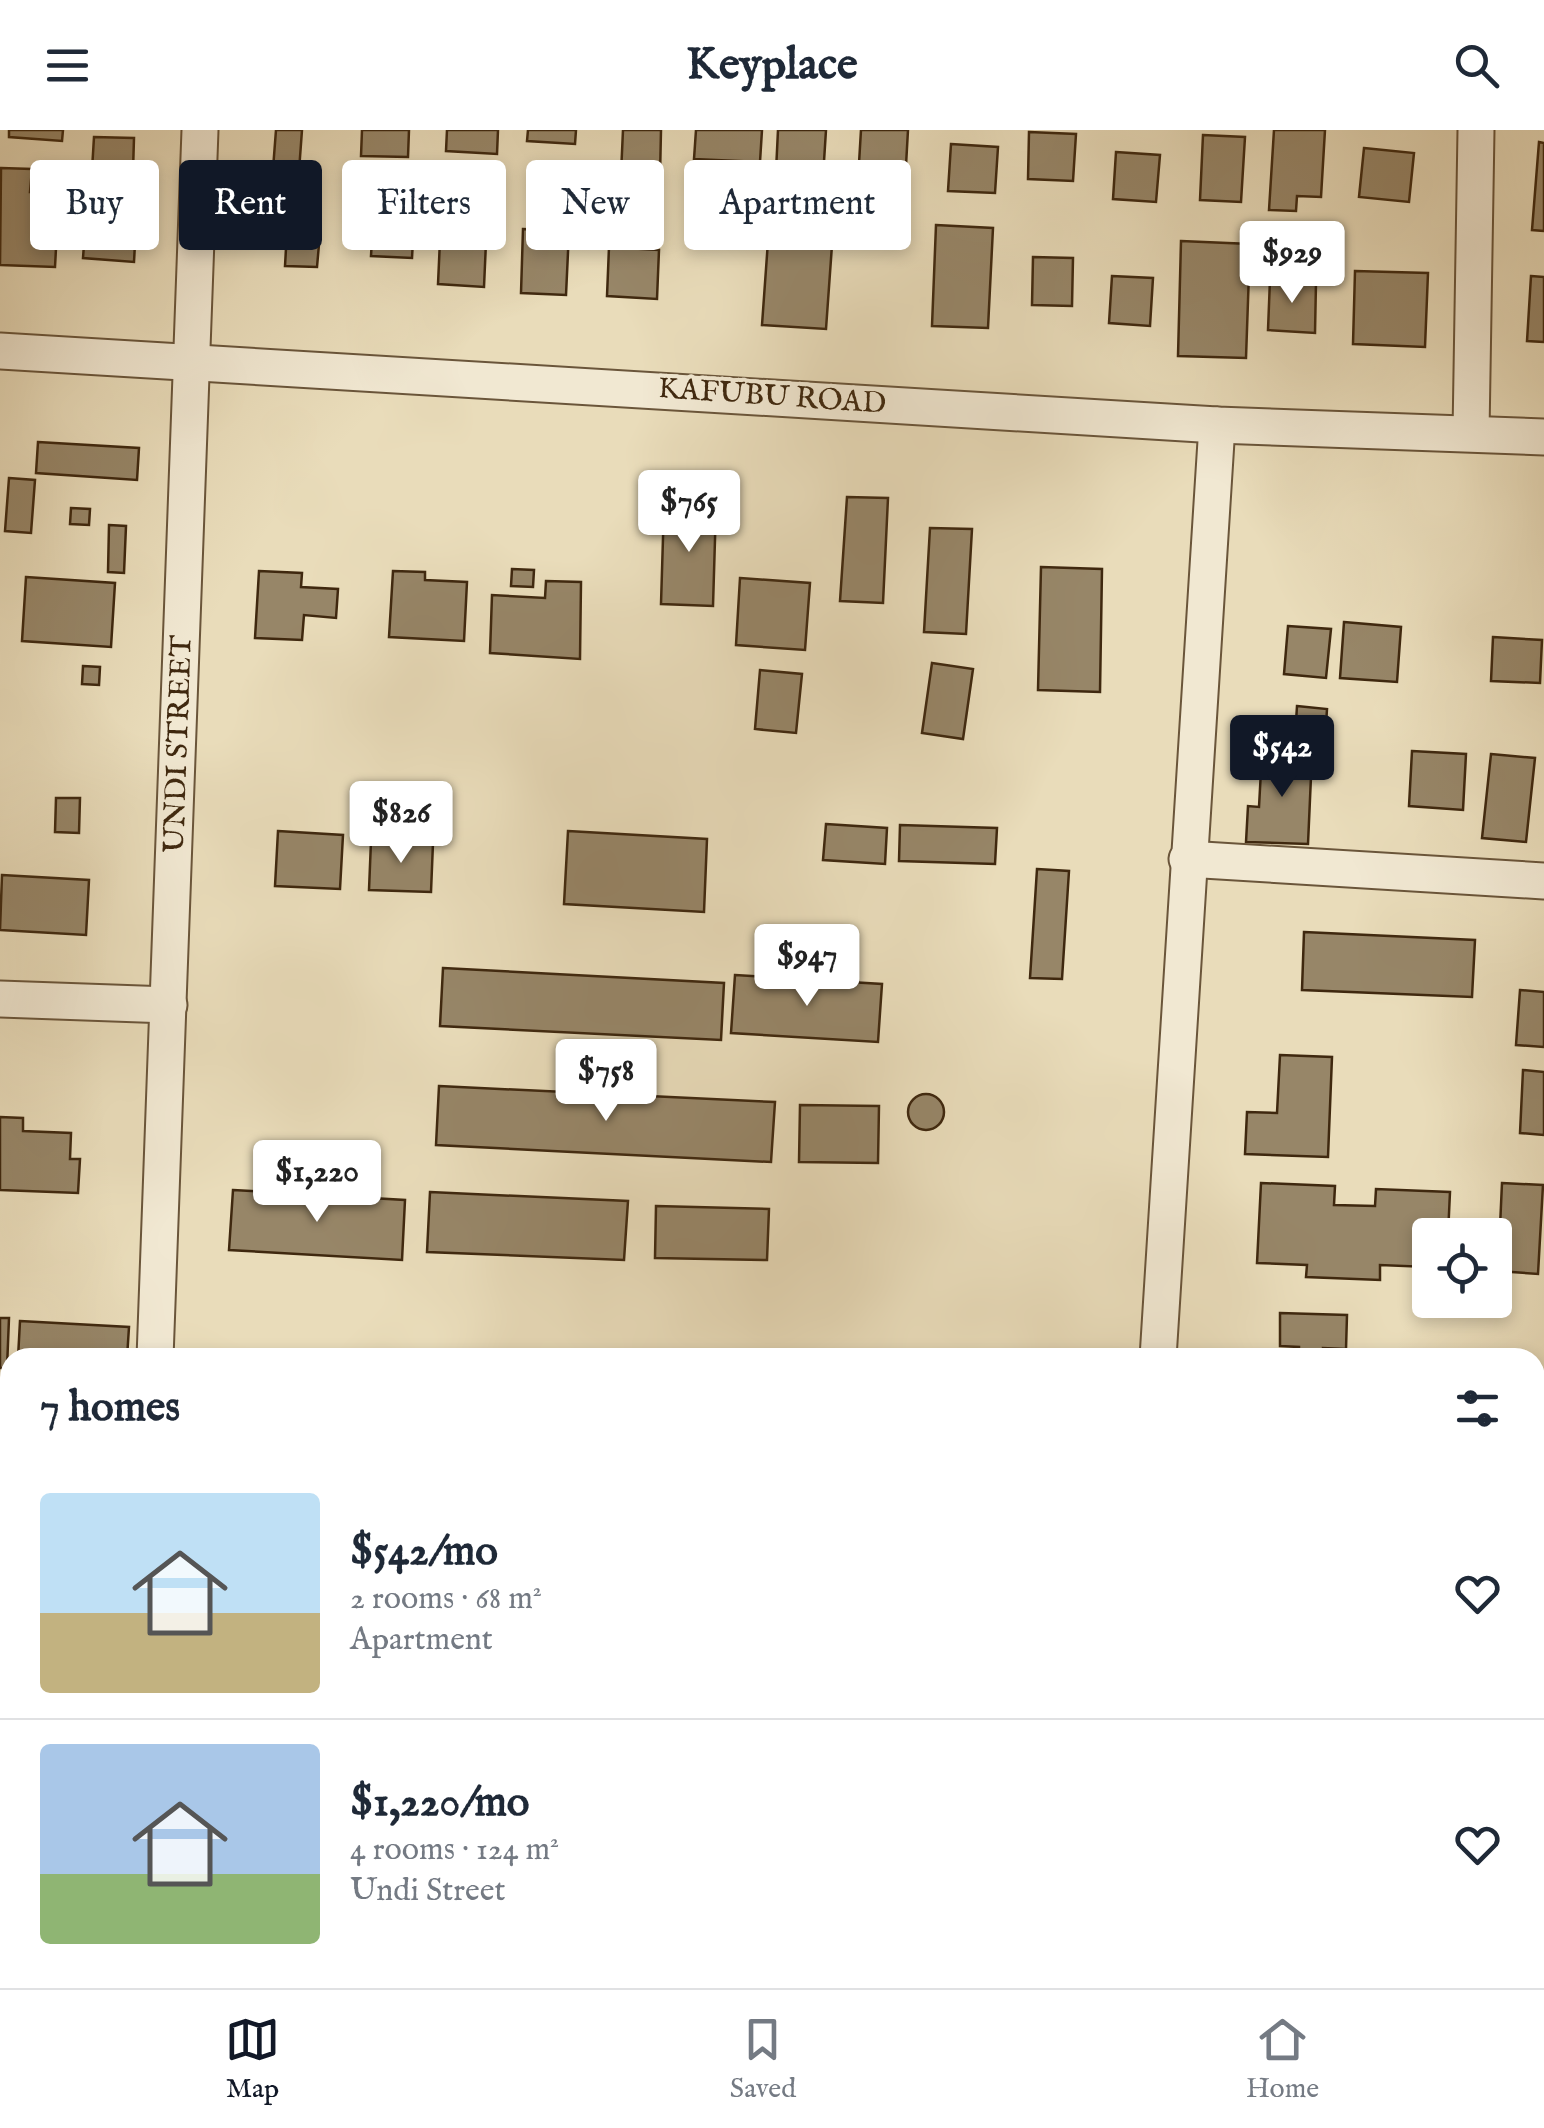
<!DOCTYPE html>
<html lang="en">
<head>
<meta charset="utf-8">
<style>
	:root { --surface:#fff; --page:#f6f6f7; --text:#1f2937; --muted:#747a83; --line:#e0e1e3; --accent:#111827 }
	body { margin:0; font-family:"IM FELL English",serif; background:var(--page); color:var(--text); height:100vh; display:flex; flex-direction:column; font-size:38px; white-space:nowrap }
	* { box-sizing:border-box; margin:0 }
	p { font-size:32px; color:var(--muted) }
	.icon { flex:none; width:55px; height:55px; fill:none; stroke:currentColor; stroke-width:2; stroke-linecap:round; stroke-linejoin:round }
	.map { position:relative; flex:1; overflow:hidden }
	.sheet { position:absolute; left:0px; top:1218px; width:1545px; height:642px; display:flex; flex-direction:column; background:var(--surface); border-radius:30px 30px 0 0; box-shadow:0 5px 15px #0003 }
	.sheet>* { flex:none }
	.banner { position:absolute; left:30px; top:30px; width:1000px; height:90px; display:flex; gap:20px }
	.buttons { position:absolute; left:1412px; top:1088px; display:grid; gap:20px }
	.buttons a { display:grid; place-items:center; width:100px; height:100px; border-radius:10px; background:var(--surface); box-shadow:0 5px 15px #0003; font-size:50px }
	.price { position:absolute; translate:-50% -85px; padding:0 22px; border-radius:10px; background:#fff; color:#222; font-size:32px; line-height:65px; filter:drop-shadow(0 2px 5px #0008) }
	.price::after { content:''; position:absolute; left:50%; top:60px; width:30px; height:22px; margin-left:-15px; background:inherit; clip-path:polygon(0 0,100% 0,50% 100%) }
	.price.on { background:var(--accent); color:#fff }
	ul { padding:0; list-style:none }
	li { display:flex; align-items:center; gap:30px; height:250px; padding:0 40px }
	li+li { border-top:2px solid var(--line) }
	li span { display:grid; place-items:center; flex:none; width:280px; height:200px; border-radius:10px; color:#555 }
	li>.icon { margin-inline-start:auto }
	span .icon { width:120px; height:120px; fill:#fffc; stroke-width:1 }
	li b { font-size:42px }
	h2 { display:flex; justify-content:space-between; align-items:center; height:120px; padding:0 40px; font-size:42px }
	.chip { padding:0 35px; border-radius:10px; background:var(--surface); box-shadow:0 5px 15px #0003; font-size:35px; line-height:90px }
	.chip.on { background:var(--accent); color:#fff }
	header { display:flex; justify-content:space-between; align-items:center; height:130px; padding:0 40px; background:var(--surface); font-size:45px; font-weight:700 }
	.menu { display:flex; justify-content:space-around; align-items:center; height:140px; border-top:2px solid var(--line); background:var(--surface); font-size:28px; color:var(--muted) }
	.menu a { display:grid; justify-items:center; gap:5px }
	.menu .on { color:var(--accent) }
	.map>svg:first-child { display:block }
	.building { fill:#978668; stroke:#3f280f; stroke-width:2.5 }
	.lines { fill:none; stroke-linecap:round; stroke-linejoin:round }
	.minor-casing { stroke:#6a553a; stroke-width:39 }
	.minor { stroke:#f1e8d2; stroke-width:35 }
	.labels { text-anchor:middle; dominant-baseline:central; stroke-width:8; stroke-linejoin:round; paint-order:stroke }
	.street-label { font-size:30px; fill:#3f280f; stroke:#f1e8d2 }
</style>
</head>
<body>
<header><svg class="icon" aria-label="menu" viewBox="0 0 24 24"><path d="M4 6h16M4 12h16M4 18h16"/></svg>Keyplace<svg class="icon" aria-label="search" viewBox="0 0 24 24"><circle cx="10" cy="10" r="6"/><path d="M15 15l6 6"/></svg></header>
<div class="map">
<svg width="1544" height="1858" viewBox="0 0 1544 1858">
	<rect width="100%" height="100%" fill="#e9dcba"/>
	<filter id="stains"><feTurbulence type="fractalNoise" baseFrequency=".002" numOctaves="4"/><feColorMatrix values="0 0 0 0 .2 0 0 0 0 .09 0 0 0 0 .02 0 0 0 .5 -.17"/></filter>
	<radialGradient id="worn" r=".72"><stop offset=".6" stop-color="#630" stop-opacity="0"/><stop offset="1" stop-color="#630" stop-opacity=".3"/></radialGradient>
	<g class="building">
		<path d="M9,0H63L62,11L9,7Z"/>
		<path d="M276,0H302L299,41L273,39Z"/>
		<path d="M362,0H409L408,27L361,26Z"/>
		<path d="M447,0H498L497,24L446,21Z"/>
		<path d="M528,0H576L575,14L527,11Z"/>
		<path d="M623,0H661L660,46L621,44Z"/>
		<path d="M696,0H762L760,32L694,29Z"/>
		<path d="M778,0H826L822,63L802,61L801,91L752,88L754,61L775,62Z"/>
		<path d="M861,0H908L905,53L858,50Z"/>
		<path d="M1274,0H1325L1321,67L1297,66L1296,81L1269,80Z"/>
		<path d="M1029,2L1076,4L1073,51L1028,49Z"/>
		<path d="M1203,5L1245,7L1241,72L1200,70Z"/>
		<path d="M94,7L134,8L133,41L92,40Z"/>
		<path d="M1539,12L1544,13V101L1532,100Z"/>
		<path d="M951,14L998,17L995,63L948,61Z"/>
		<path d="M1364,18L1414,23L1409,72L1359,67Z"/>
		<path d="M1116,22L1160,25L1156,72L1113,69Z"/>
		<path d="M1,38L32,39L30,62L59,63L55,137L0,135Z"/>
		<path d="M87,73L137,76L134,132L83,128Z"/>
		<path d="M373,90L414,92L412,128L371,126Z"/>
		<path d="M250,95L271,97L270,118L248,117Z"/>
		<path d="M936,95L993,98L988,198L932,196Z"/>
		<path d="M523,99L569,101L566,165L521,163Z"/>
		<path d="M287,101L320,103L317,137L285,136Z"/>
		<path d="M440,110L486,112L484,157L438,154Z"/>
		<path d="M768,111L832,115L826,199L762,195Z"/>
		<path d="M1181,111L1250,114L1246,228L1178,226Z"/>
		<path d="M609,117L659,120L657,169L607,166Z"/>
		<path d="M1033,127L1073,128L1072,176L1032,175Z"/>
		<path d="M1355,141L1428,143L1425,217L1353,214Z"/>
		<path d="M1112,146L1153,148L1150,196L1109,193Z"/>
		<path d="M1531,146L1544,147V212L1527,211Z"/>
		<path d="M1270,149L1316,152L1315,203L1268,200Z"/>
		<path d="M38,312L139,318L137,350L36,343Z"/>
		<path d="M9,348L35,350L31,403L5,401Z"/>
		<path d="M847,367L888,368L883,473L840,471Z"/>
		<path d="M664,375L716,376L713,476L661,474Z"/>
		<path d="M71,378L90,379L89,395L70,394Z"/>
		<path d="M109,395L126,396L124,443L108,442Z"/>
		<path d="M930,398L972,399L966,504L924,502Z"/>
		<path d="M1041,437L1102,439L1100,562L1038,560Z"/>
		<path d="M512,439L534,440L533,457L511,456Z"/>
		<path d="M259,441L302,443L301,457L338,459L336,488L304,485L302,510L255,508Z"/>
		<path d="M393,441L425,442V450L467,452L464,511L389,507Z"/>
		<path d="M26,447L115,453L111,517L22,511Z"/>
		<path d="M740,448L810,453L805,520L736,515Z"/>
		<path d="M546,451L581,452L580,529L490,523L492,465L545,468Z"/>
		<path d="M1344,492L1401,497L1397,552L1340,548Z"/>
		<path d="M1288,496L1331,499L1326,548L1284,544Z"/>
		<path d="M1493,507L1542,510L1540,553L1491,551Z"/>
		<path d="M932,533L973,539L963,609L922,603Z"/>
		<path d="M83,536L100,537L99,555L82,554Z"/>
		<path d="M760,540L802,544L796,603L755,599Z"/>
		<path d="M1297,576L1327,579L1325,610L1295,608Z"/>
		<path d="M1412,621L1466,624L1463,680L1409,676Z"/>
		<path d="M1262,622L1312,624L1308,714L1246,712L1248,676L1259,677Z"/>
		<path d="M1491,624L1535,628L1526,712L1482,708Z"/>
		<path d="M56,668H80L79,703L55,702Z"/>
		<path d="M826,694L887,698L885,734L823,730Z"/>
		<path d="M900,695L997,698L995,734L899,731Z"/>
		<path d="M278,701L343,705L340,759L275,756Z"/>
		<path d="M568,701L707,709L704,782L564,774Z"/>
		<path d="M371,711L433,713L431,762L369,760Z"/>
		<path d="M1037,739L1069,741L1062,849L1030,848Z"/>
		<path d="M2,745L89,750L86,805L0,800Z"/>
		<path d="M1304,802L1475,810L1472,867L1302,860Z"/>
		<path d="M443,838L724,853L721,910L440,896Z"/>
		<path d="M735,845L882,854L878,912L731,903Z"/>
		<path d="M1520,860L1544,862V917L1516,915Z"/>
		<path d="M1280,925L1332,927L1328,1027L1245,1024L1247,982L1277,983Z"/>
		<path d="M1523,940L1544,942V1005L1520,1003Z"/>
		<path d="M439,956L775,972L771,1032L436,1015Z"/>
		<circle cx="926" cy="982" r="18"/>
		<path d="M800,975L879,976L878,1033L799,1032Z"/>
		<path d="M0,987L23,988V1001L71,1003L70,1029H80L78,1063L0,1060Z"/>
		<path d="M1261,1053L1335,1056L1334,1075L1375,1076L1376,1059L1450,1062L1448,1105H1429L1428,1137L1380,1135V1150L1306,1147L1307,1135L1257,1133Z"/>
		<path d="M1502,1053L1543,1055L1538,1144L1498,1141Z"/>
		<path d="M233,1060L405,1070L402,1130L229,1120Z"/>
		<path d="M430,1062L628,1071L624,1130L427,1122Z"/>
		<path d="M656,1076L769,1079L767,1130L655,1128Z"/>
		<path d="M1280,1183L1347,1185L1346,1219L1323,1218V1228H1299V1217L1280,1216Z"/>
		<path d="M0,1188H9L7,1238H0Z"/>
		<path d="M20,1191L129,1197L127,1228H18Z"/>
		<rect x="0" y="1554" width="10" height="101"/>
		<rect x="0" y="1693" width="10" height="61"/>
		<rect x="0" y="1779" width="10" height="64"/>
		<rect x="671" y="1850" width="108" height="8"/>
		<rect x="1242" y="1850" width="59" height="8"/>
	</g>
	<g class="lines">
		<defs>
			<g id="minor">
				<path d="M0,221L1217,295L1544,307"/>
				<path d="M1471,303L1476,0"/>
				<path d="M1187,729L1544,751"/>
				<path d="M0,869L169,875"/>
				<path d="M155,1228L200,0"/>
				<path d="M1158,1228L1217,295"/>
				<path d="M0,1447L10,1448"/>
				<path d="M1535,1782H1544"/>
				<path d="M130,1858V1850"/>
				<path d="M1122,1858V1850"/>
			</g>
		</defs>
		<use href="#minor" class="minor-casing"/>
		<use href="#minor" class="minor"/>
	</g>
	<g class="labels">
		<g class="street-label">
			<text transform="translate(772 267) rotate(4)">KAFUBU ROAD</text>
			<text transform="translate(179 614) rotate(-88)">UNDI STREET</text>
		</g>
	</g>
	<rect width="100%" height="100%" filter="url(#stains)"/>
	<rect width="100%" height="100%" fill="url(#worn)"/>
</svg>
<div class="buttons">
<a><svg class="icon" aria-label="locate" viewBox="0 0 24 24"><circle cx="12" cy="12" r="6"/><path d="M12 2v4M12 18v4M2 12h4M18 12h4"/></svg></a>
</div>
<b class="price" style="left:1292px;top:176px">$929</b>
<b class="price" style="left:689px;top:425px">$765</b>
<b class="price on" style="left:1282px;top:670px">$542</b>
<b class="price" style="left:401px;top:736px">$826</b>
<b class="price" style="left:807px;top:879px">$947</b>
<b class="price" style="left:606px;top:994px">$758</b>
<b class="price" style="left:317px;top:1095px">$1,220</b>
<div class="banner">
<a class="chip">Buy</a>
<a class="chip on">Rent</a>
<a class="chip">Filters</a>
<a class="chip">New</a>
<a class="chip">Apartment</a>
</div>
<section class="sheet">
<h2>7 homes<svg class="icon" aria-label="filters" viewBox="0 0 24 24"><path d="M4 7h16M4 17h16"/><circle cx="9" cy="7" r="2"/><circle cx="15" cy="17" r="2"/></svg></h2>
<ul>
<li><span style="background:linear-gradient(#bfe0f5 60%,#c2b280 0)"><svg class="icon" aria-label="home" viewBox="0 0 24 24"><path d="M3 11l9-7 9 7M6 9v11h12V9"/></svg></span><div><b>$542/mo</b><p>2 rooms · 68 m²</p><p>Apartment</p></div><svg class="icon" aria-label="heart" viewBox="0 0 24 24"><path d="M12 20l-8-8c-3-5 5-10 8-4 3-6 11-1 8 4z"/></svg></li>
<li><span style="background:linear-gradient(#a9c7e8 65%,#8fb573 0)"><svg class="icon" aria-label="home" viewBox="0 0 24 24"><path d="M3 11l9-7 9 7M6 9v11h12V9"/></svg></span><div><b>$1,220/mo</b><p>4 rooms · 124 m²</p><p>Undi Street</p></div><svg class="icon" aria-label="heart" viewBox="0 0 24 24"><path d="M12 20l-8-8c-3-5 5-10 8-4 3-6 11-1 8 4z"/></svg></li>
</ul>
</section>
</div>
<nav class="menu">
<a class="on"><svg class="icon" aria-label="map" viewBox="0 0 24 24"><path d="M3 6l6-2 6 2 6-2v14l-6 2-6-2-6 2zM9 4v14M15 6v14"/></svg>Map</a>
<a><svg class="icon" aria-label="saved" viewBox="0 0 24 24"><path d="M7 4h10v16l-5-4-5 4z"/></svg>Saved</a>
<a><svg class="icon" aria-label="home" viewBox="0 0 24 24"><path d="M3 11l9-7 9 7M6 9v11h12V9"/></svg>Home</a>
</nav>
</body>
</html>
